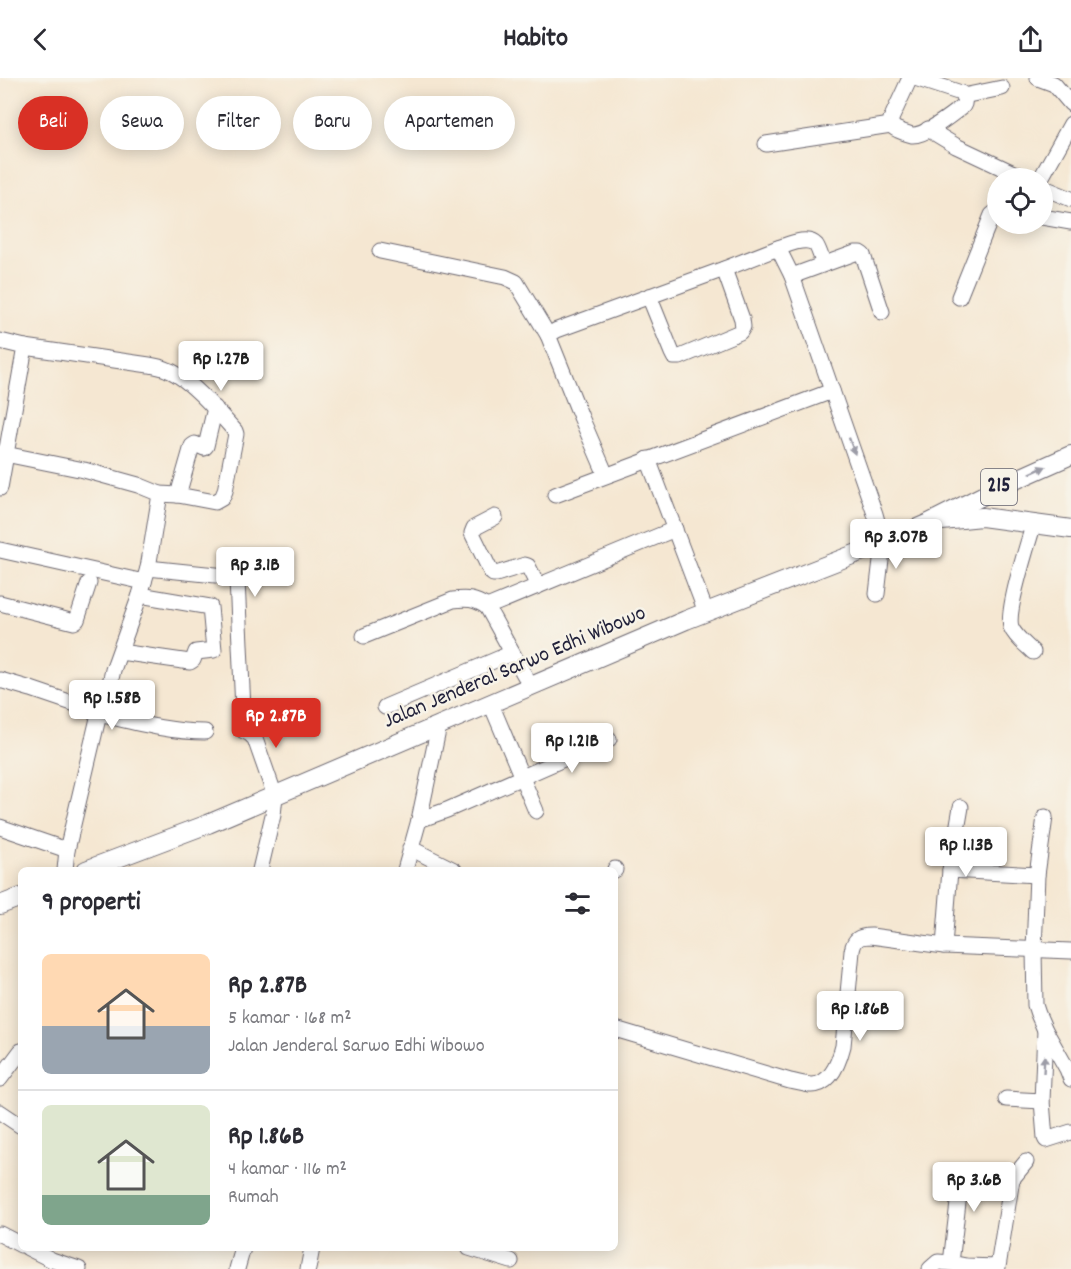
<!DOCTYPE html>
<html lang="id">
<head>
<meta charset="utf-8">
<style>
	:root { --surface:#fff; --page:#f7f7f7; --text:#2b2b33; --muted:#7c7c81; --line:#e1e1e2; --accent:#d93025 }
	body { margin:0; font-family:Dekko,sans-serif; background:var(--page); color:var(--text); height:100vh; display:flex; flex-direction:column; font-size:22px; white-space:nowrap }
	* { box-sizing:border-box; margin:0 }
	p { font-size:20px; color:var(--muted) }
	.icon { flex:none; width:33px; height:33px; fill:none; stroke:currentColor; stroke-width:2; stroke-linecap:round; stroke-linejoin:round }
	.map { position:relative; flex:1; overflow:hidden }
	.side { position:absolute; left:18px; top:789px; width:600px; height:384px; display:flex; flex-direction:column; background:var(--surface); border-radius:9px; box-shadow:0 3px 15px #0003 }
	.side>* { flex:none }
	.banner { position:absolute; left:18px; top:18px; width:600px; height:54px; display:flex; gap:12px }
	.buttons { position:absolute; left:987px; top:90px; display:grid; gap:12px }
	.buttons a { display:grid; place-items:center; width:66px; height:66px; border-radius:50%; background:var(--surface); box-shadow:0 3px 15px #0003; font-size:30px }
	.price { position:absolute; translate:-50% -51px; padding:0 14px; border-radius:6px; background:#fff; color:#222; font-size:20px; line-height:39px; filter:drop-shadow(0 2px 3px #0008) }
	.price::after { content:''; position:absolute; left:50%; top:36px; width:18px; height:14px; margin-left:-9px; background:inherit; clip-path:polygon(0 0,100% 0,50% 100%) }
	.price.on { background:var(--accent); color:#fff }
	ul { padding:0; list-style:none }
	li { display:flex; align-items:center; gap:18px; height:150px; padding:0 24px }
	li+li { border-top:2px solid var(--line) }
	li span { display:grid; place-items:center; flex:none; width:168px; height:120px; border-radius:9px; color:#555 }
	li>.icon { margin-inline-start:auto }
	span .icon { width:72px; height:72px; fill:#fffc; stroke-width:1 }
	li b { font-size:26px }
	h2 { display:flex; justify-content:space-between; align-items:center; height:72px; padding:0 24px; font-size:26px }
	.tag { padding:0 21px; border-radius:27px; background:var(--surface); box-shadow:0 3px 15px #0003; font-size:21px; line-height:54px }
	.tag.on { background:var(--accent); color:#fff }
	header { display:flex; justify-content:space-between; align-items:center; height:78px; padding:0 24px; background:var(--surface); font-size:27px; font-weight:700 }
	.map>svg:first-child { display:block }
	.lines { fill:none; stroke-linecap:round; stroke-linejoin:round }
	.minor-casing { stroke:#6c6770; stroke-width:17 }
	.major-casing { stroke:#6c6770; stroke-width:20 }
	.minor { stroke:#fff; stroke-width:15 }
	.major { stroke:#fff; stroke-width:18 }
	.oneway { fill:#9c9ca7 }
	.labels { text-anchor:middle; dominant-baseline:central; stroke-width:5; stroke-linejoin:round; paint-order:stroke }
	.shield { fill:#f7f3e8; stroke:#62616f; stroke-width:1.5 }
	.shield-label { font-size:21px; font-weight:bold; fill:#22223b }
	.street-label { font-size:22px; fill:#22223b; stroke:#f7f3e8 }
</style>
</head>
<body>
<header><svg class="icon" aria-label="back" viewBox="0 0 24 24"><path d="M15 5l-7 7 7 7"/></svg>Habito<svg class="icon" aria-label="share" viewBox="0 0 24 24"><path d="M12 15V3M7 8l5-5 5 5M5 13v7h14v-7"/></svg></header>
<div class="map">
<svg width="1071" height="1191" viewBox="0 0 1071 1191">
	<rect width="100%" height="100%" fill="#f7f3e8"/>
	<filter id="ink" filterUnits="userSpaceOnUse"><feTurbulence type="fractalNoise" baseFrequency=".0167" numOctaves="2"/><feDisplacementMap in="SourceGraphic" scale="12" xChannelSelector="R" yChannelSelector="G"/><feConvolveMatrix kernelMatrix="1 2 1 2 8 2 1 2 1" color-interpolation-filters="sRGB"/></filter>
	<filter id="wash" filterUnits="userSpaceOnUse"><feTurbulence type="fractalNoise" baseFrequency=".008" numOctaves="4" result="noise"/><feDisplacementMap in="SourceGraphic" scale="24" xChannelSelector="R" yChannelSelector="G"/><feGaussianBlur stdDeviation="1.35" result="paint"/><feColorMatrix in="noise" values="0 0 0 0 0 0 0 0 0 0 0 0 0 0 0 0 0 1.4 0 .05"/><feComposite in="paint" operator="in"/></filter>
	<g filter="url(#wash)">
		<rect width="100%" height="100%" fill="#f5e7d2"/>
	</g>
	<g filter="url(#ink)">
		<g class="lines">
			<defs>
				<g id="minor">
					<path d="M910,0L891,41C891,48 892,49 898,52C903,54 908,56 912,57C926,58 952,36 963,28C966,23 964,19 961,15L915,0"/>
					<path d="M1038,0L1054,6L1071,26"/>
					<path d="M963,18L1002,10"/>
					<path d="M928,51L956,68L1024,100"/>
					<path d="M766,66L891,47"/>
					<path d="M1041,100L1071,46"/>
					<path d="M1042,109L1071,121"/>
					<path d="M1042,139L1071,144"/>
					<path d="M778,170C788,167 807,157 816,167C819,171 821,180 824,185"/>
					<path d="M380,173L505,199L516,204L548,257"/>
					<path d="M792,198L855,175H860L863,177L882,234"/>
					<path d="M649,218L672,275L674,279H680L740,254L743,249L742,241L724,191"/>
					<path d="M959,219L992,137L998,132"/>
					<path d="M0,263L25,269L0,410"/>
					<path d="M25,269L149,287C155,288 162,289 168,292C189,300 219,335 235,353L236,356L225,413L222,420L215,424L178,417L160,416"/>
					<path d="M0,375L84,392L138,407L160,416L148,490L140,517L113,592L110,605L99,636C134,644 169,654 205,654"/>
					<path d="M648,381L706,534"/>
					<path d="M606,397L581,339L548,257L557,252L724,191L778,170L792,198L875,436L883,465L877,516"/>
					<path d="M178,417L192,368L195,366L204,370L206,368L215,330"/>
					<path d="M555,417L832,313"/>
					<path d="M495,439L474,450L472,455L491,494L493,496H496L525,487L528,488L538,508"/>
					<path d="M0,472L144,504"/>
					<path d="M148,490L235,499L237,502L244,653L250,656L255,661L275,718L273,737L260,792"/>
					<path d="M0,525L74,544L77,542L89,505"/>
					<path d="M364,558L453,522C467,520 475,521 487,529"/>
					<path d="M120,574L190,584L193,582L196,574L214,572L210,529L140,517"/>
					<path d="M1033,574C1026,567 1015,559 1011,549C1006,533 1028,465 1034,445"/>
					<path d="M0,602L31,611L84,629L99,636L67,772L65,792"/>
					<path d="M531,609L487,529L675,451"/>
					<path d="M491,626L536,733"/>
					<path d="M385,629L512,575"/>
					<path d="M1045,739L1037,797L1034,872L1035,927L1038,936L1045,952L1067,991L1071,1001"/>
					<path d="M419,742L447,732L609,661"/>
					<path d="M0,749L67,772"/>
					<path d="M410,770L454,792"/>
					<path d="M405,792L419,742L439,648"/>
					<path d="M615,792V791"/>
					<path d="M950,792L1037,797"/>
					<path d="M944,868L950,792L961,729"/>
					<path d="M615,951L790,1003C796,1004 803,1006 810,1007C830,1008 839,984 843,968L852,873C854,861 859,858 871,858L944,868L1071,873"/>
					<path d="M1045,952L1042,1023L1045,1060L1046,1062L1071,1054"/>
					<path d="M0,1001L21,973"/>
					<path d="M1006,1021L1042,1023"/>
					<path d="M0,1034L21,1048"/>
					<path d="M0,1156L21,1167"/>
					<path d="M28,1170L52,1182L79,1191"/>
					<path d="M469,1170L511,1183"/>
					<path d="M951,1185L961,1099L969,1098L1012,1101"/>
					<path d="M237,1191L243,1170"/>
					<path d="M308,1191L312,1170"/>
					<path d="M930,1191L938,1184L951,1185L966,1188L998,1189L1012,1101L1026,1084"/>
				</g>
				<g id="major">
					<path d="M942,443L982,439L1071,451"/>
					<path d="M86,792L208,746L686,542L883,465L929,445L1004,407L1071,377"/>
					<path d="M0,827L21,819"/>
				</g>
			</defs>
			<use href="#minor" class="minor-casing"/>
			<use href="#major" class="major-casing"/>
			<use href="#minor" class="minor"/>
			<use href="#major" class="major"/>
		</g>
		<defs><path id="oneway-solid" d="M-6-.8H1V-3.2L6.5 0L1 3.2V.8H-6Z" transform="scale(1.5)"/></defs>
		<g class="oneway">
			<use href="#oneway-solid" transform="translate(852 368) rotate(70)"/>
			<use href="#oneway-solid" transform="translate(1038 392) rotate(-24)"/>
			<use href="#oneway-solid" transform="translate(1044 986) rotate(-87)"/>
		</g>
	</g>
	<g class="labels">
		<rect class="shield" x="981" y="391" width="36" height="36" rx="4.5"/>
		<g class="shield-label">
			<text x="999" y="409">215</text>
		</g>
		<g class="street-label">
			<text transform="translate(515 590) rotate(-23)">Jalan Jenderal Sarwo Edhi Wibowo</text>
		</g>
	</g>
</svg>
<div class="buttons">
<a><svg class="icon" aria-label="locate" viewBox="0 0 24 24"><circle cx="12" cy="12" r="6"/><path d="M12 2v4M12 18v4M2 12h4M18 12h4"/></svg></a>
</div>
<b class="price" style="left:221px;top:314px">Rp 1.27B</b>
<b class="price" style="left:896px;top:492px">Rp 3.07B</b>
<b class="price" style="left:255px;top:520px">Rp 3.1B</b>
<b class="price" style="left:112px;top:653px">Rp 1.58B</b>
<b class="price on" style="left:276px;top:671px">Rp 2.87B</b>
<b class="price" style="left:572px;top:696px">Rp 1.21B</b>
<b class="price" style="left:966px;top:800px">Rp 1.13B</b>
<b class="price" style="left:860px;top:964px">Rp 1.86B</b>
<b class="price" style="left:974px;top:1135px">Rp 3.6B</b>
<div class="banner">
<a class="tag on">Beli</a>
<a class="tag">Sewa</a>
<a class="tag">Filter</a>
<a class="tag">Baru</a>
<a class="tag">Apartemen</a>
</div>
<section class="side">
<h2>9 properti<svg class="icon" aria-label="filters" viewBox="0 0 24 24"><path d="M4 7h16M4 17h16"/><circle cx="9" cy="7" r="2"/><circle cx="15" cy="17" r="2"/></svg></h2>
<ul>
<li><span style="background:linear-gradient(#ffd9b3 60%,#9aa5b1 0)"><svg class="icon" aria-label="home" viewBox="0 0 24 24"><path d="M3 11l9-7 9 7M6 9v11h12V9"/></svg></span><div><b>Rp 2.87B</b><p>5 kamar · 168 m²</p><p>Jalan Jenderal Sarwo Edhi Wibowo</p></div></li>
<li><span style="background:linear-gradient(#dfe7d0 75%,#7fa58c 0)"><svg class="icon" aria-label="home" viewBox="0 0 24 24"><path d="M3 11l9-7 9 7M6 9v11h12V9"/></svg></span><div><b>Rp 1.86B</b><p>4 kamar · 116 m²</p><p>Rumah</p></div></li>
</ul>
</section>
</div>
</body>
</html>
